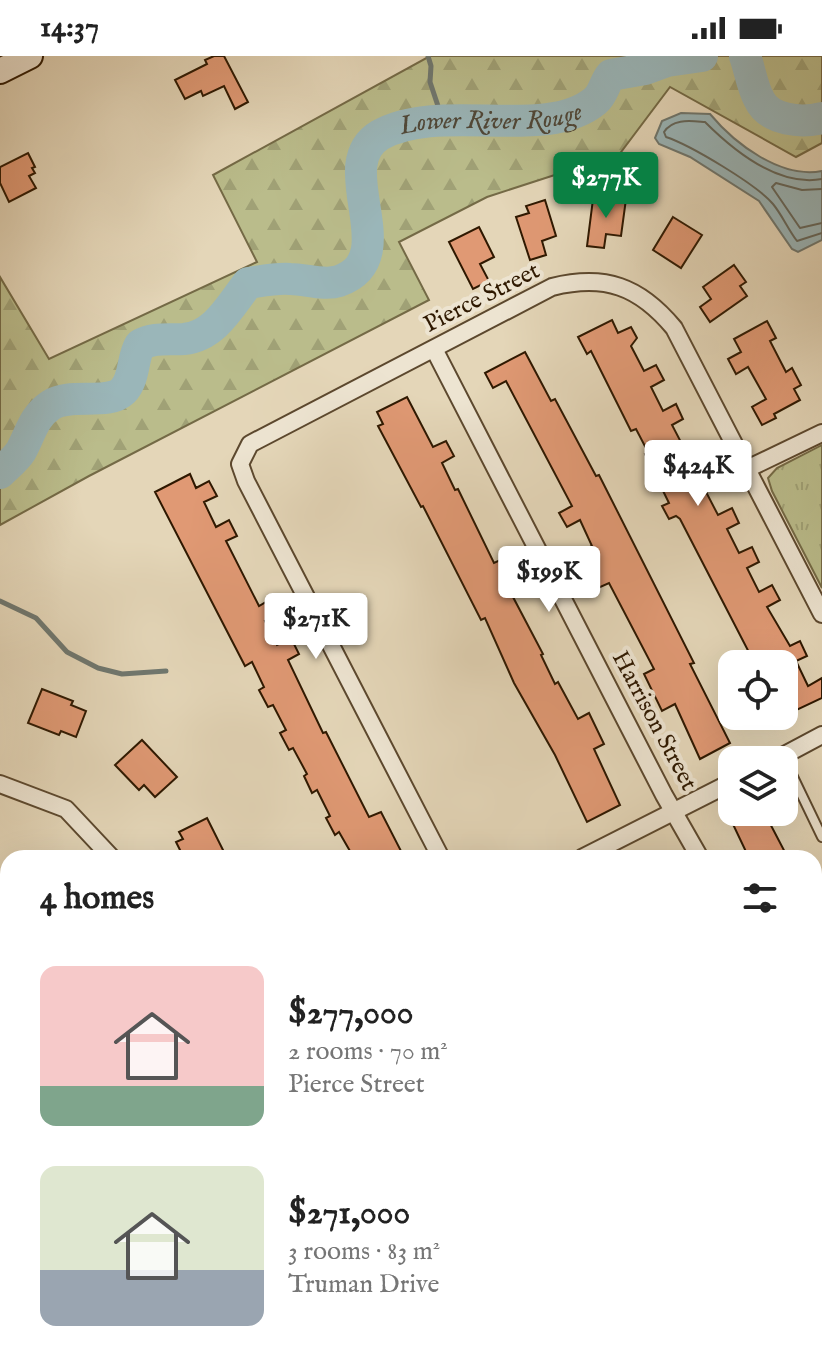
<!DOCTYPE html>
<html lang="en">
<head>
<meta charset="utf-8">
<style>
	:root { --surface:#fff; --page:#f6f6f6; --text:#222; --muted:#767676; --accent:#0b8043 }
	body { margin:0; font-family:"IM FELL English",serif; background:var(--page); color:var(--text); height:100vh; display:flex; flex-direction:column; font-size:30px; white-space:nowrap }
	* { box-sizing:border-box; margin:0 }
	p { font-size:26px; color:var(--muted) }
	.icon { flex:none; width:44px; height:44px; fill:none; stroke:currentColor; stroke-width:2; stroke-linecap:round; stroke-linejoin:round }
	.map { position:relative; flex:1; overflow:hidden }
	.sheet { position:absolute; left:0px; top:794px; width:822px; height:512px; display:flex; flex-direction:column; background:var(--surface); border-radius:24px 24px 0 0; box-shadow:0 8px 32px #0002 }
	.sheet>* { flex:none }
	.buttons { position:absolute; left:718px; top:594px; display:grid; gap:16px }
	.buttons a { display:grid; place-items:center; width:80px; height:80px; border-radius:16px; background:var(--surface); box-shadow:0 8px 32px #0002; font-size:40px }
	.price { position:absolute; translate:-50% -68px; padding:0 18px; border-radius:8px; background:#fff; color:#222; font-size:26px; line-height:52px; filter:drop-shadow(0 2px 4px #0008) }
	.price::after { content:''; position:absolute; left:50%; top:48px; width:24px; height:18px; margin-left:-12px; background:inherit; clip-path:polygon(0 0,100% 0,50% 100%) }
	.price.selected { background:var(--accent); color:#fff }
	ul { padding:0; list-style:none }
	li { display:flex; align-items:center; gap:24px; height:200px; padding:0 40px }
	li span { display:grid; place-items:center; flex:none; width:224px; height:160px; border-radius:16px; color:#555 }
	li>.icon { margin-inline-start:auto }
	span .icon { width:96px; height:96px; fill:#fffc; stroke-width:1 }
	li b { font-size:34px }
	h2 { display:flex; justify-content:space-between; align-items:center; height:96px; padding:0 40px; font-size:34px }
	.status { display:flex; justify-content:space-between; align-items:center; height:56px; padding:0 40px; background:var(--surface); direction:ltr }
	.status svg { height:22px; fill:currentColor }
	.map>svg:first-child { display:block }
	.forest { fill:url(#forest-firs); stroke:#746a46; stroke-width:2 }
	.park { fill:url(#park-tufts); stroke:#746a46; stroke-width:2 }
	.water { fill:#9ab6b9; stroke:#6f776f; stroke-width:2 }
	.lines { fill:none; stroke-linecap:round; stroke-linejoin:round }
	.shore { stroke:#64675c; stroke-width:2 }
	.stream { stroke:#6f776f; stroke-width:5 }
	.river { stroke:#9ab6b9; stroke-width:32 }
	.building { fill:#e09974; stroke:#2e1800; stroke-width:2 }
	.lane-casing { stroke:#5c482e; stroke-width:12 }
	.street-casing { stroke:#5c482e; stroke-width:20 }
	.secondary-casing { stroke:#2e1800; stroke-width:28 }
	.lane { stroke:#ede4d1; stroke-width:8 }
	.street { stroke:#ede4d1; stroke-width:16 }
	.secondary { stroke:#ede4d1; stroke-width:24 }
	.labels { text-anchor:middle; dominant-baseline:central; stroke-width:8; stroke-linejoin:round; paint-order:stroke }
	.street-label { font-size:24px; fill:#2e1800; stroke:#ede4d1 }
	.water-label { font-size:26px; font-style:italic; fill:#4e4738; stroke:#ede4d1 }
</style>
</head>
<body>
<div class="status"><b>14:37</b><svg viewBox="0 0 49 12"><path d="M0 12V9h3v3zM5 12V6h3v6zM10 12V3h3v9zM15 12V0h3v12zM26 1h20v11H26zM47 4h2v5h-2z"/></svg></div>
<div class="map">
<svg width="822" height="1306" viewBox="0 0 822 1306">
	<defs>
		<pattern id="forest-firs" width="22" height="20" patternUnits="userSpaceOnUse" patternTransform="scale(2)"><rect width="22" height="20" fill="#babc8b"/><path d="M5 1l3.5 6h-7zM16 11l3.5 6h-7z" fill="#a0a176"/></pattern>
		<pattern id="park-tufts" width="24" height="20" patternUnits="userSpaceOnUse" patternTransform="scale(2)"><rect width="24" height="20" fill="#babc8b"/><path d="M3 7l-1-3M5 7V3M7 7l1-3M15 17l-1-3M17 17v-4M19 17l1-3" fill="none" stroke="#a0a176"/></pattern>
	</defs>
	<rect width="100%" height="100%" fill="#e4d6b8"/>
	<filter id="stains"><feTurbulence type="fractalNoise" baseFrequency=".0025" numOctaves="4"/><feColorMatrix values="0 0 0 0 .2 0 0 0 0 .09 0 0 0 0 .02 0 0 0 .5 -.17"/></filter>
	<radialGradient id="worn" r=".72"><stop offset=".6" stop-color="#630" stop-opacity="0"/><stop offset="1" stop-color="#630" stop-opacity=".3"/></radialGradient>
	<path class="forest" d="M430,0H822V87L796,101L670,31L609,112L567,115L487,141L399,186L429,244L89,420L0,469V221L49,303L257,206L213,119Z"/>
	<path class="park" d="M822,389V532L772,435L768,422L777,412Z"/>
	<g class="water">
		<path d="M681,57L710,58C735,88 781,123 822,115V184L798,196L792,193L759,145L690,101L659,88L655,82L662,65Z"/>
		<path d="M8,1259V1298H117L108,1306H0V1263Z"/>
	</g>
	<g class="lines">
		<g class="shore">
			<path d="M822,123C778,131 734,95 705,66C691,65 673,62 664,76L666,81C690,89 756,128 773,148C782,159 788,173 797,185L822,177"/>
			<path d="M822,133L802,134L776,127L772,131L800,172L822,167"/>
		</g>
		<g class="stream">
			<path d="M428,0L431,10L430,26L443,65"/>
			<path d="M0,545L36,562L67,596L98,612L122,618L166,615"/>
		</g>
		<g class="river">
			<path d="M745,0C750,14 752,30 759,43C769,65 802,67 822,62"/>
			<path id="s1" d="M0,417C7,410 16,403 21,395C31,377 33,361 51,349C70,336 108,350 123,335C135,323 132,302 140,289C154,281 168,284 184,283C215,280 230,250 248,227C262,225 276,222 290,223C306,223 324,230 339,225C406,201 328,110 380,79C440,45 546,86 595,45C604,38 604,27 611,19L645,13L667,5L702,0"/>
		</g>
	</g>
	<g class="building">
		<path d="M214,0H224L248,46L235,53L224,30L203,40L201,35L185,43L175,24L207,8L205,4Z"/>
		<path d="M28,97L35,111L32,112L35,117L29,120L36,132L9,146L0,127V111Z"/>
		<path d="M606,140L626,143L621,180L606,178L604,192L587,190L593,143L605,144Z"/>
		<path d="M545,144L556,180L542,185L546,199L530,204L516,161L529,157L526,150Z"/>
		<path d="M673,161L702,179L681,212L653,194Z"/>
		<path d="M479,171L494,201L480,208L489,225L473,233L449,186Z"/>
		<path d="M734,209L746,226L740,230L747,240L710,266L700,251L711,243L703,231Z"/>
		<path d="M612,264L618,277L631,271L637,282L631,290L644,315L656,309L664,324L651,331L663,355L676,348L683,363L672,369L685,394L697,388L718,427L705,434L718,459L732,452L739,467L727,473L739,497L752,491L759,506L747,512L759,536L772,529L780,544L767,551L790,590L800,585L807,600L796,605L808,630L822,622V642L788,658L784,650V608H755L680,463L676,460L669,463L662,450L669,447L645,398L648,396L636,373L631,375L591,295L587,298L578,281Z"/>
		<path d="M767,265L776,282L770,285L786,316L792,312L801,329L794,333L800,344L774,358L776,362L762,369L752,351L766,343L748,311L736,318L728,303L741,296L734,283Z"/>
		<path d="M525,296L551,345L555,343L596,420L599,419L694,607L690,608L730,687L700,703L675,648L662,655L644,618L654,613L609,527L598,532L587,511L580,496L592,490L580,464L567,471L559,457L572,450L506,325L493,332L485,317Z"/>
		<path d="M407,341L433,391L446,385L454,400L442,407L455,434L458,433L494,507L507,501L514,515L503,522L543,598L541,599L555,628L558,626L578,663L589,657L604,688L594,693L620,749L587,766L555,699L514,627L485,562L481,564L423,450L421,451L378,370L383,368L377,356Z"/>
		<path d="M190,418L196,432L209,425L217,440L204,446L216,471L229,464L237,480L226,485L259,550L271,543L278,559L265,565L277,589L291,582L299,598L288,604L323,677L326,676L369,761L381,756L401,795L388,802H354L339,776L335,779L326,762L330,760L317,734L312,737L304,720L307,718L293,692L289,694L280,677L286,674L273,649L268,651L259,634L264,631L252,606L245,610L155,436Z"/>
		<path d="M42,633L73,645L71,649L86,655L76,681L61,675L59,679L28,667Z"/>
		<path d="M142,684L177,721L155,741L144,729L139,734L115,709Z"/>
		<path d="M742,756H764L788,802H749L730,762Z"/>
		<path d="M207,762L227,802H184L176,786L183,783L179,776Z"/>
	</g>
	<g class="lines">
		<defs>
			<g id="lane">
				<path d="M783,700L822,781"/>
				<path d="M814,1101L822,1097"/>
			</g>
			<g id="street">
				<path d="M434,293L664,739L700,802"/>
				<path d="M749,412L822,377"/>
				<path d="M775,704L822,679"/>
				<path d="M0,728L66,753L112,802"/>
				<path d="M441,802L246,425L240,408L250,388L552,231C605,218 639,230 674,272L822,558"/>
				<path d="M582,802L732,726"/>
				<path d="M814,949L822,945"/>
				<path d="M814,1009L822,1027"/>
				<path d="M0,1040L8,1036"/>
				<path d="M814,1251L822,1242"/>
				<path d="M578,1298L583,1306"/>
				<path d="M283,1306V1298"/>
				<path d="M771,1306L777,1298"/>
			</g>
			<path id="secondary" d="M0,15L30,0"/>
		</defs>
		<use href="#lane" class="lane-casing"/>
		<use href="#street" class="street-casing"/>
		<use href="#secondary" class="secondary-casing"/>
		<use href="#lane" class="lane"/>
		<use href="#street" class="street"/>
		<use href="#secondary" class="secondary"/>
	</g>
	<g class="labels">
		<g class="street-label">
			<text transform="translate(482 242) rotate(-27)">Pierce Street</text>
			<text transform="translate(654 665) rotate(62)">Harrison Street</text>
		</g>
		<g class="water-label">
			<text stroke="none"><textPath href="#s1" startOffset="714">Lower River Rouge</textPath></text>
		</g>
	</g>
	<rect width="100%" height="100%" filter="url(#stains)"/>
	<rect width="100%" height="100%" fill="url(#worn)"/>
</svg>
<div class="buttons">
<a><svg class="icon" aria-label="locate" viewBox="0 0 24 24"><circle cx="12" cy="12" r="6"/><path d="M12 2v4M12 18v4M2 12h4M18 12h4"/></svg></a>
<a><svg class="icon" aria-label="layers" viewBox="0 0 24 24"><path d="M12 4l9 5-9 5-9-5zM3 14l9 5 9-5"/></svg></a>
</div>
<b class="price selected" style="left:606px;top:164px">$277K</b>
<b class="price" style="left:698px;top:452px">$424K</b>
<b class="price" style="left:549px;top:558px">$199K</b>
<b class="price" style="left:316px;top:605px">$271K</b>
<section class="sheet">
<h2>4 homes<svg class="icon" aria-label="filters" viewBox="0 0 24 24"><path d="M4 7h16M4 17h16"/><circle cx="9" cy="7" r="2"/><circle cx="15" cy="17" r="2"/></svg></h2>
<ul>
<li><span style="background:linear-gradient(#f6c9c9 75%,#7fa58c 0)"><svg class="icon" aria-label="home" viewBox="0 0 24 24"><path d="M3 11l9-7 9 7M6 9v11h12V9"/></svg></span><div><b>$277,000</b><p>2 rooms · 70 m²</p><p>Pierce Street</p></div></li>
<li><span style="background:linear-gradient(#dfe7d0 65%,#9aa5b1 0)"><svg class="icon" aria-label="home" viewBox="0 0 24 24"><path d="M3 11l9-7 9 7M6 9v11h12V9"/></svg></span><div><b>$271,000</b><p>3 rooms · 83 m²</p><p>Truman Drive</p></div></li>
</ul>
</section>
</div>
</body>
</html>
